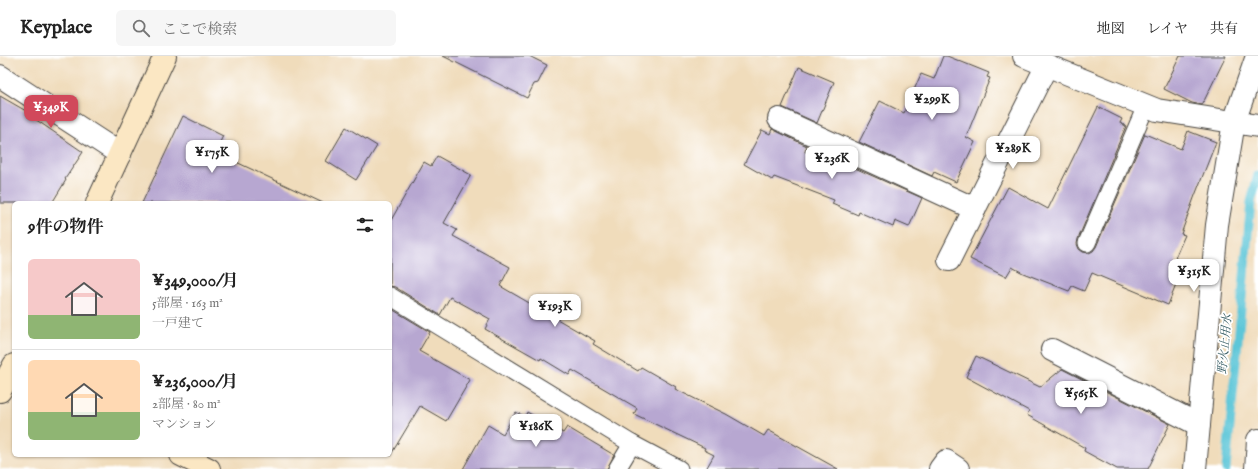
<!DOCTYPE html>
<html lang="ja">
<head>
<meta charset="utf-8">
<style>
	:root { --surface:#fff; --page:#f6f6f6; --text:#222; --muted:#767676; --line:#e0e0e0; --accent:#d1495b }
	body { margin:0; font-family:"IM FELL English","Noto Serif JP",serif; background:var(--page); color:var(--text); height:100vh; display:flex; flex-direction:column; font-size:15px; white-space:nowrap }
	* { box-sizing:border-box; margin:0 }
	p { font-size:13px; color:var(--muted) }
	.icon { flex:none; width:22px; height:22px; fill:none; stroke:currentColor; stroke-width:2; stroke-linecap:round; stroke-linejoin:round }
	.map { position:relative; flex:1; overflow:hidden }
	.side { position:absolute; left:12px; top:145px; width:380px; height:256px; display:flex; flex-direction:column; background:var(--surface); border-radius:6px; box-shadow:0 1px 3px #0004 }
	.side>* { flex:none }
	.price { position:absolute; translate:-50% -34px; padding:0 9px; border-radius:8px; background:#fff; color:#222; font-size:13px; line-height:26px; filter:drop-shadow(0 1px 2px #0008) }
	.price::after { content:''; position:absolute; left:50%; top:24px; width:12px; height:9px; margin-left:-6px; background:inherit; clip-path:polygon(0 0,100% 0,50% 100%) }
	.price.active { background:var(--accent); color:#fff }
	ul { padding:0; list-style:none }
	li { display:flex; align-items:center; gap:12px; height:100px; padding:0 16px }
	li+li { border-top:1px solid var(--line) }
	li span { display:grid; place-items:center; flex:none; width:112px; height:80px; border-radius:6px; color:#555 }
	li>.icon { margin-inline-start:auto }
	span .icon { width:48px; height:48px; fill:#fffc; stroke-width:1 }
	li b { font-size:17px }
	h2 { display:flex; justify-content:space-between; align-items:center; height:48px; padding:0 16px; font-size:17px }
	header { display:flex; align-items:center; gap:24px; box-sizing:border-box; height:56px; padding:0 20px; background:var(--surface); border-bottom:1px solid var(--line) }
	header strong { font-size:19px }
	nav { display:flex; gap:22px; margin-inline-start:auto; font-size:14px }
	.search { width:280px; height:36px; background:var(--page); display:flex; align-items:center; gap:10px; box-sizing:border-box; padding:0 14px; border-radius:6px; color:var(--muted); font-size:15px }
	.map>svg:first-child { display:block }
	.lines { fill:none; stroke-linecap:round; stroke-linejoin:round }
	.stream { stroke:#5dc6d8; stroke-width:9 }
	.building { fill:#b7a7d1 }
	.lane-casing { stroke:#494641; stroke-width:19 }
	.street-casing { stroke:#494641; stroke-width:24 }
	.secondary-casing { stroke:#494641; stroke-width:24 }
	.lane { stroke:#fff; stroke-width:17 }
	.street { stroke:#fff; stroke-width:22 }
	.secondary { stroke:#fbe7c3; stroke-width:22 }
	.labels { text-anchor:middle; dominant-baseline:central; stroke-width:3.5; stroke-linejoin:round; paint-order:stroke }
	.water-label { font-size:12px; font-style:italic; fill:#3c6168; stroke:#fff }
</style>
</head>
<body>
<header>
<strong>Keyplace</strong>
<div class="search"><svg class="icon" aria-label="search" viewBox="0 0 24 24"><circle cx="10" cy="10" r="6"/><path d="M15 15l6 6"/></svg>ここで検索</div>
<nav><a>地図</a><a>レイヤ</a><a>共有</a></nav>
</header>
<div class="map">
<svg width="1258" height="413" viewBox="0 0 1258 413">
	<rect width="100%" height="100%" fill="#fff"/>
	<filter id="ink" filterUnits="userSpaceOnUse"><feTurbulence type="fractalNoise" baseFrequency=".025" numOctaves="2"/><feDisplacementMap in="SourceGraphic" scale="8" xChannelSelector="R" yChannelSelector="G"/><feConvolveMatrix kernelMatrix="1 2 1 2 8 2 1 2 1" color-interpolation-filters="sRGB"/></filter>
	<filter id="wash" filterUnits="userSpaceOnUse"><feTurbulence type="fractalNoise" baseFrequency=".012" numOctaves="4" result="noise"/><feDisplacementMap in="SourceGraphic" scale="16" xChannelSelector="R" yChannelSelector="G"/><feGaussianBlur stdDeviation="0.9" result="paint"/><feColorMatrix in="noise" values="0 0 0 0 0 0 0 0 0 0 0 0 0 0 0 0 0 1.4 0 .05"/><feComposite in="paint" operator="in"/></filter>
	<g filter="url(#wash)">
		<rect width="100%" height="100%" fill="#f0dcbb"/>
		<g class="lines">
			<path class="stream" d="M1226,413L1251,146L1258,119"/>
		</g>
		<g id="blocks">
			<g class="building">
				<path d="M443,0H529L547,9L538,27L534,28L527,42Z"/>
				<path d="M943,0H947L989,17L987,21L990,22L966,81L975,86L956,126L934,116L932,120L859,86L880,45L904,57L921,18L934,23Z"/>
				<path d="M1180,0H1226L1202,49L1192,47L1164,33Z"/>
				<path d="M799,11L834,26L817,67L782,51Z"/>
				<path d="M0,40L33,59L32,61L83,96L65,123L66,124L52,147H0Z"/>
				<path d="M1098,51L1122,63L1120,67L1126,70L1078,183L1077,188L1079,193L1083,196L1089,197L1093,195L1096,191L1145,78L1181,93L1188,75L1216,86L1194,142L1181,178L1185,179L1175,202L1177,203L1171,218L1176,220L1175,222L1178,224L1168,249L1092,217L1084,235L1072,230L1069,235L1023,217L1012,211L1006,221L970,203L1008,131L1048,153Z"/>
				<path d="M183,60L223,80L215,96L323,147H142Z"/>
				<path d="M346,71L377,90L356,124L326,105Z"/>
				<path d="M772,73L807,90L805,96L844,111L846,108L922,142L909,171L895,165L893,171L859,156L858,159L832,148L834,144L774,121L772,124L744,108L762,74L770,78Z"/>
				<path d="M437,100L471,119L444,167L457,174L453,180L510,211L500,230L595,285L593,288L638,315L641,311L676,331L675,333L726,358L764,380L768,374L838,413H706L714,399L704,394L705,392L634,358L637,352L572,314L569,319L541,302L540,304L485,273L490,263L450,241L440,259L395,231L390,230V166L424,106L431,110Z"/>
				<path d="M390,252L430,276L419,295L470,324L446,365L420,350L390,400Z"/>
				<path d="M976,300L1040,331L1062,313L1170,368L1148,413H1117L1084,395L1085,392L1027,359L1029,355L966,321Z"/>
				<path d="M516,356L525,361L527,356L563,377L567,371L614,399L607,413H463L488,369L503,378Z"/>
			</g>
		</g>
	</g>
	<g filter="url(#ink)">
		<use href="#blocks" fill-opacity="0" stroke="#494641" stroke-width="1"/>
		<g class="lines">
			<defs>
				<g id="lane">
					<path d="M1087,187L1146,50"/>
					<path d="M390,240L632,388L679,413"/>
					<path d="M617,413L632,388"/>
				</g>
				<g id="street">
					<path d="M1024,0L1157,54L1258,70"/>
					<path d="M0,20L120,98"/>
					<path d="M779,63L975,153"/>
					<path d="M949,204L1047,9"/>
					<path d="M1052,294L1199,369"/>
					<path d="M940,413L946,405L958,413"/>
					<path d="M1195,413L1217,169L1234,66L1257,0"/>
					<path d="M1256,413L1258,384"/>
				</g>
				<g id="secondary">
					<path d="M97,147L165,0"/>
					<path d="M0,335L14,309"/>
					<path d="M181,399L209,413"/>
				</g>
			</defs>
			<use href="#lane" class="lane-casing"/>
			<use href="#street" class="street-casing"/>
			<use href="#secondary" class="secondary-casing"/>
			<use href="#lane" class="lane"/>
			<use href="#street" class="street"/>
			<use href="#secondary" class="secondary"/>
		</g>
	</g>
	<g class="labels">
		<g class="water-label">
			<text transform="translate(1225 288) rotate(-85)">野火止用水</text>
		</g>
	</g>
</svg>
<b class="price" style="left:932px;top:65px">¥299K</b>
<b class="price active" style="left:51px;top:73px">¥349K</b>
<b class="price" style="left:1013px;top:114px">¥289K</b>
<b class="price" style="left:212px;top:118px">¥175K</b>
<b class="price" style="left:832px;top:124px">¥236K</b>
<b class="price" style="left:1194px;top:237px">¥315K</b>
<b class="price" style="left:555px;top:272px">¥193K</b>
<b class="price" style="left:1081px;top:359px">¥565K</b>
<b class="price" style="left:536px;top:392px">¥186K</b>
<section class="side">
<h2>9件の物件<svg class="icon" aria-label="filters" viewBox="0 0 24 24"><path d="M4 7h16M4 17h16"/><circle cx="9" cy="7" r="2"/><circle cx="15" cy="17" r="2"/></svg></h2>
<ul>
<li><span style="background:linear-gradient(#f6c9c9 70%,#8fb573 0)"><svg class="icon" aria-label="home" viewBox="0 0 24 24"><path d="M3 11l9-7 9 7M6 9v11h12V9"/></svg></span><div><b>¥349,000/月</b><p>5部屋 · 163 m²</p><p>一戸建て</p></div></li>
<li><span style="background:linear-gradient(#ffd9b3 65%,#8fb573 0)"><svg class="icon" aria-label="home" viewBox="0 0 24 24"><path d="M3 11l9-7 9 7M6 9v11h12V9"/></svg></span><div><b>¥236,000/月</b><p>2部屋 · 80 m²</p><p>マンション</p></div></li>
</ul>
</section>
</div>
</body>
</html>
